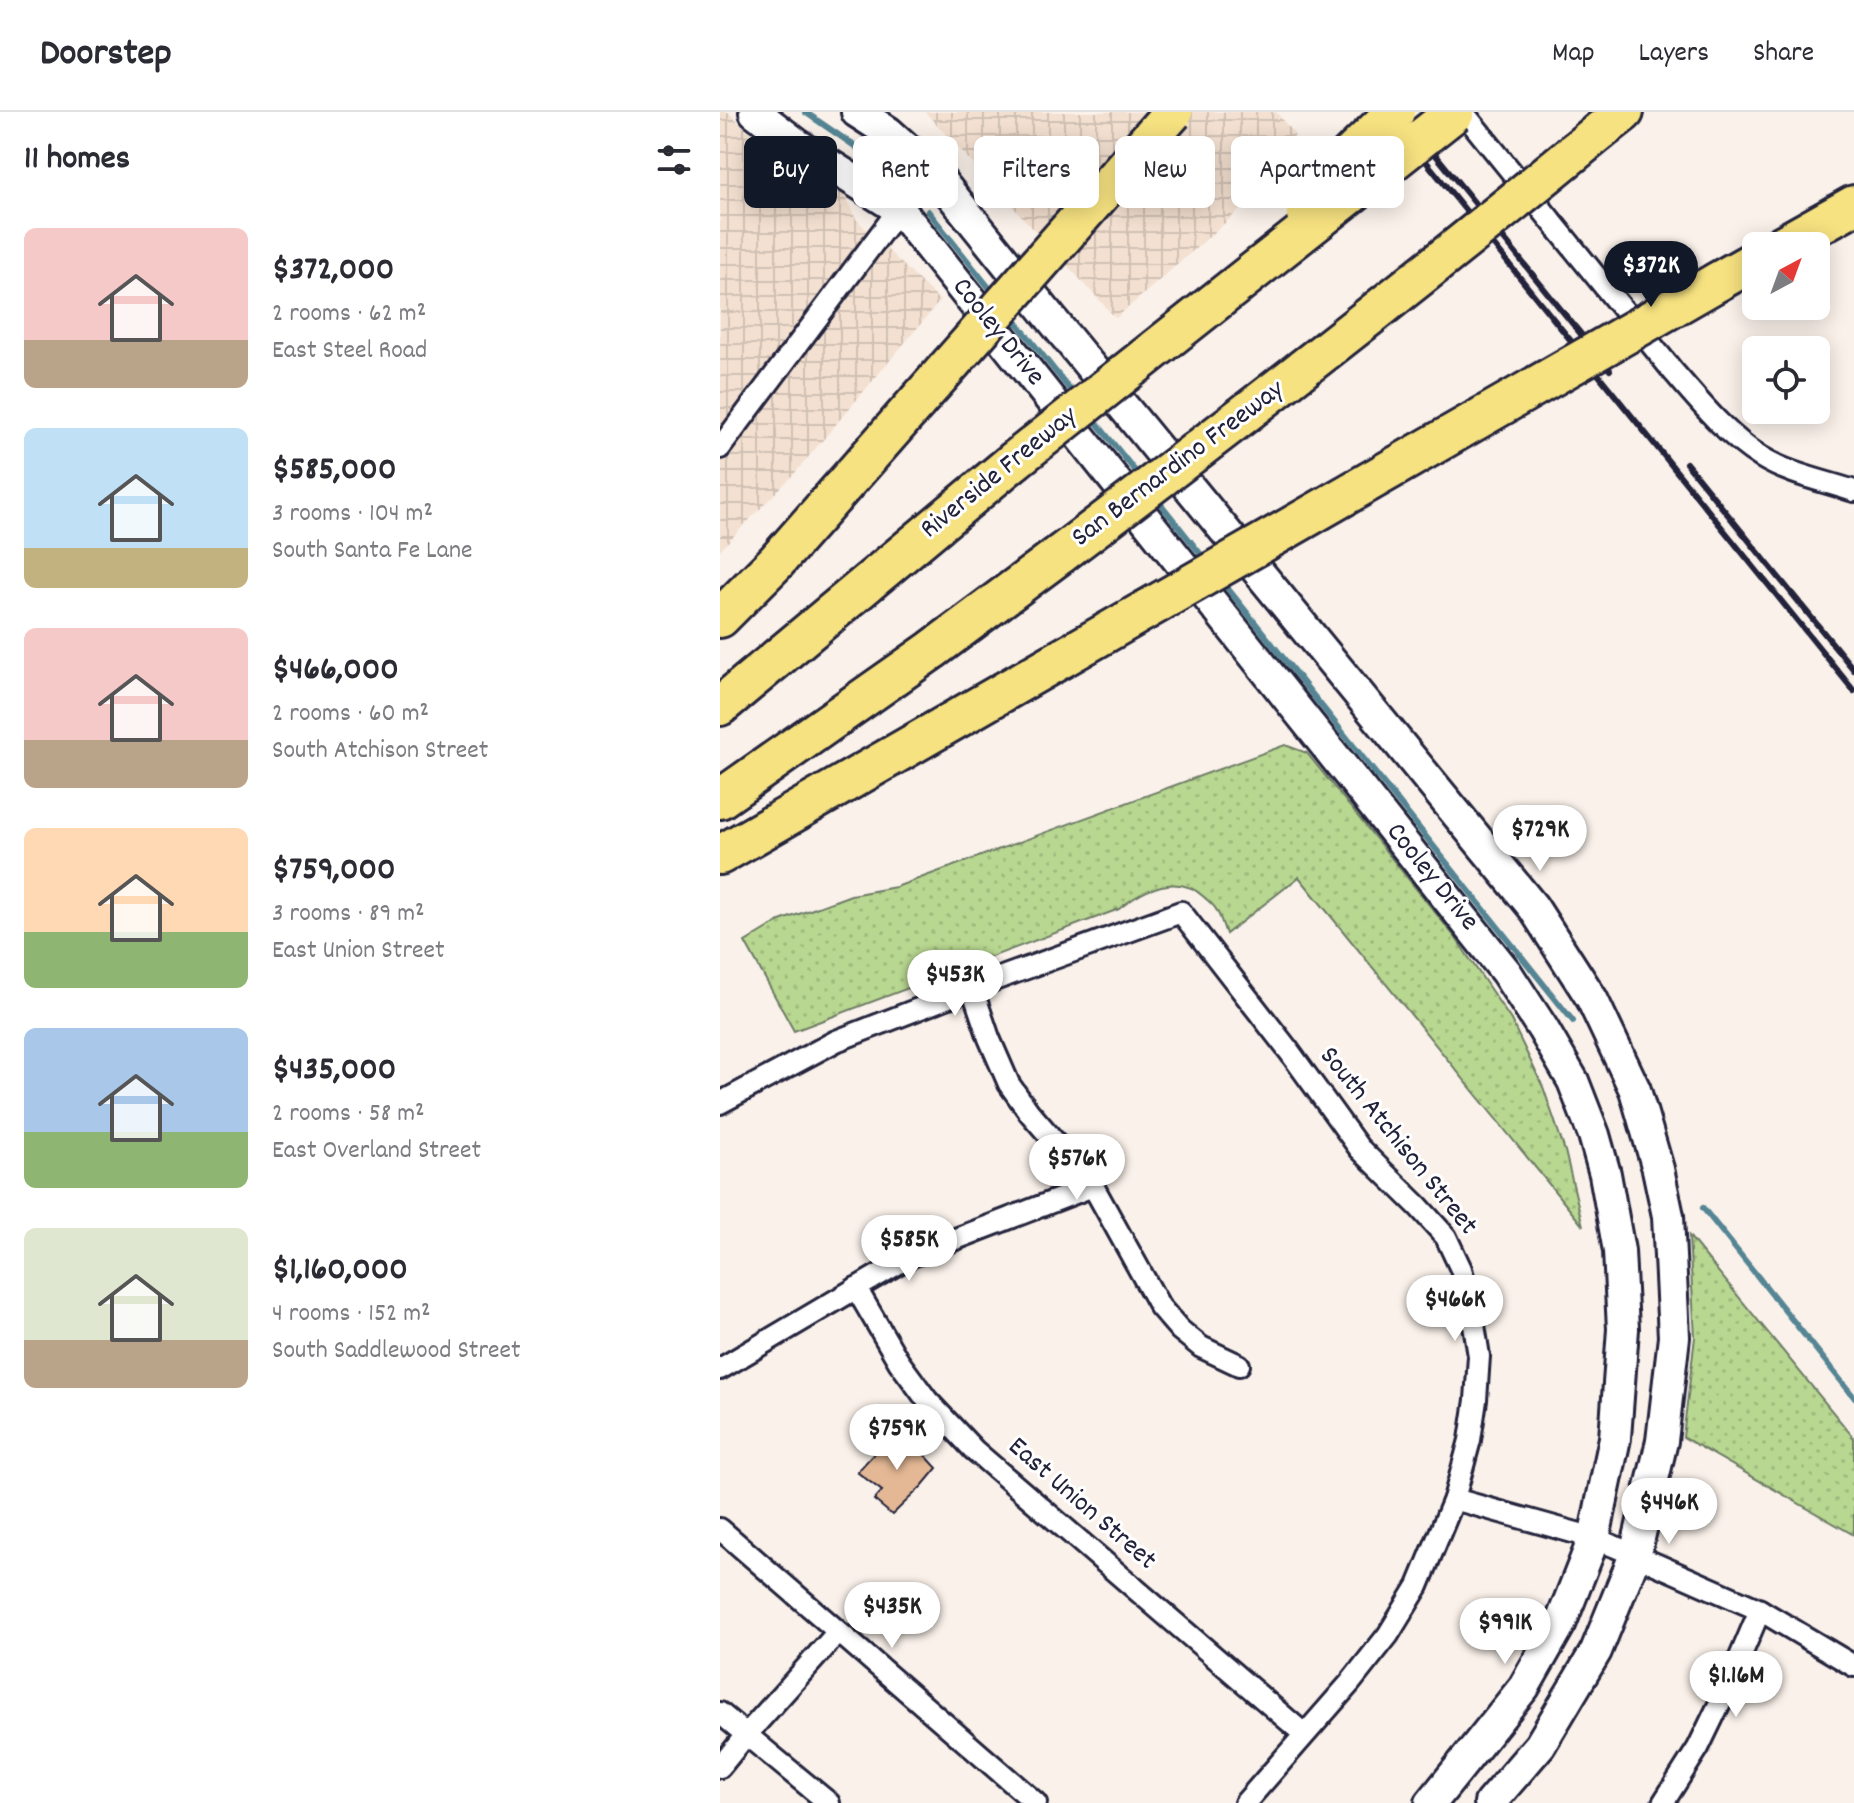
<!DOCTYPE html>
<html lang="en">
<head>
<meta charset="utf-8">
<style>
	:root { --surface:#fff; --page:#f2f2f3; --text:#2b2b33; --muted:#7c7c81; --line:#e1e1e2; --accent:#111827 }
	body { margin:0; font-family:Dekko,sans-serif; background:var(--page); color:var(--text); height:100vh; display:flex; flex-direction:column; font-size:30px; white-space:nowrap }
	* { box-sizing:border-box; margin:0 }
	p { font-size:26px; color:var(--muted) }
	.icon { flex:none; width:44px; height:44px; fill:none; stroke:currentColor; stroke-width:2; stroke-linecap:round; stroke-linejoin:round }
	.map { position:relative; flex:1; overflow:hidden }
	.sheet { display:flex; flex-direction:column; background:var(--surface); width:720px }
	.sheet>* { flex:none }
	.top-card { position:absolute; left:24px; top:24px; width:760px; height:72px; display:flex; gap:16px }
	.needle { width:52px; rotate:41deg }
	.tools { position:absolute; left:1022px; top:120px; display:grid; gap:16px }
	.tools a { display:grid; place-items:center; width:88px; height:88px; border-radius:12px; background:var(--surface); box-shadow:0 4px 20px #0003; font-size:40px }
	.price { position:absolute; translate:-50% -68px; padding:0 18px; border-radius:28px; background:#fff; color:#222; font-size:26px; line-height:52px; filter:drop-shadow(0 2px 4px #0008) }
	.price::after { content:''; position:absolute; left:50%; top:48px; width:24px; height:18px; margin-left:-12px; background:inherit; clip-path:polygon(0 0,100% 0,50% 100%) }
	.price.active { background:var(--accent); color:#fff }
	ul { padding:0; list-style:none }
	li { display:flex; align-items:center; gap:24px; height:200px; padding:0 24px }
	li span { display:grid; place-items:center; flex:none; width:224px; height:160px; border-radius:12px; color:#555 }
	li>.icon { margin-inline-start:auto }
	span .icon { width:96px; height:96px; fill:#fffc; stroke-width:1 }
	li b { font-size:34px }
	h2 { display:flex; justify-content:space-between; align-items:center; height:96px; padding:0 24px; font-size:34px }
	.pill { padding:0 28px; border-radius:12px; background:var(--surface); box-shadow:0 4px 20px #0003; font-size:28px; line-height:72px }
	.pill.active { background:var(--accent); color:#fff }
	header { display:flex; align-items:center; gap:48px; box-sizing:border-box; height:112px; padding:0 40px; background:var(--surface); border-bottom:2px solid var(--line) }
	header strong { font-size:38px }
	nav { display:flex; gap:44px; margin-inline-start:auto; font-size:28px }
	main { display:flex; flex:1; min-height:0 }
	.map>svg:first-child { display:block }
	.industrial { fill:url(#industrial-grid) }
	.park { fill:url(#park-dots); stroke:#6d7c66; stroke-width:2 }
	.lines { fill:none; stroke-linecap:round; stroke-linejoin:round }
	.stream { stroke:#558594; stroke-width:6 }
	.building { fill:#e4b895; stroke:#22223b; stroke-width:2 }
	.street-casing { stroke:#22223b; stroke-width:26 }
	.secondary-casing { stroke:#22223b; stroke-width:36 }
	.highway-casing { stroke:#22223b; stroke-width:44 }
	.street { stroke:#fff; stroke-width:20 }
	.secondary { stroke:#fff; stroke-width:30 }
	.highway { stroke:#f7e281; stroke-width:38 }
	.rail { stroke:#22223b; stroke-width:6 }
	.highway-bridge-casing { stroke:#22223b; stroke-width:44; stroke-linecap:butt }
	.highway-bridge { stroke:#f7e281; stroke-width:38 }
	.labels { text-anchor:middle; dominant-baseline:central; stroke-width:6; stroke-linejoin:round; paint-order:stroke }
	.street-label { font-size:28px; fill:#22223b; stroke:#fff }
</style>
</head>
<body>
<header>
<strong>Doorstep</strong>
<nav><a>Map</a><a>Layers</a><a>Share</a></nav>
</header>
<main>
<section class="sheet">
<h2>11 homes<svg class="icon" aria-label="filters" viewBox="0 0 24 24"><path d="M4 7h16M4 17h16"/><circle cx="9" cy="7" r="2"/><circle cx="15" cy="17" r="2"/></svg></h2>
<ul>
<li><span style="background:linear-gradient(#f6c9c9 70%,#b9a48a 0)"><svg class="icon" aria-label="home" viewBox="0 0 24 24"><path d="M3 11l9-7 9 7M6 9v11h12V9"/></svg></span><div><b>$372,000</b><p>2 rooms · 62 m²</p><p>East Steel Road</p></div></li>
<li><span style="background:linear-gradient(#bfe0f5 75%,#c2b280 0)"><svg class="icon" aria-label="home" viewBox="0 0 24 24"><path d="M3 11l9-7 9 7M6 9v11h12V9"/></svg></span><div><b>$585,000</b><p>3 rooms · 104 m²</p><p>South Santa Fe Lane</p></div></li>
<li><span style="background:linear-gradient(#f6c9c9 70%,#b9a48a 0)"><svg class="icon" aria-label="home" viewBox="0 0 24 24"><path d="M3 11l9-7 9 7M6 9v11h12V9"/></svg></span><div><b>$466,000</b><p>2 rooms · 60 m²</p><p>South Atchison Street</p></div></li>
<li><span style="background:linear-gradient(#ffd9b3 65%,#8fb573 0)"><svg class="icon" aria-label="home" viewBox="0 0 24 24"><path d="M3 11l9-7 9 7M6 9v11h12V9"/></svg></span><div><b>$759,000</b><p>3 rooms · 89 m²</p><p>East Union Street</p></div></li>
<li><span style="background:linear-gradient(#a9c7e8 65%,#8fb573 0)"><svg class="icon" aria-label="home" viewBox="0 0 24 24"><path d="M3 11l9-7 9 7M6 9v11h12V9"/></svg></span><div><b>$435,000</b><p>2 rooms · 58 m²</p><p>East Overland Street</p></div></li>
<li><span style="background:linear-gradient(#dfe7d0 70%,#b9a48a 0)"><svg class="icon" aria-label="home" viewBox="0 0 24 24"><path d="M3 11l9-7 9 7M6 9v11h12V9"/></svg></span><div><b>$1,160,000</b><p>4 rooms · 152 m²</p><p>South Saddlewood Street</p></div></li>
</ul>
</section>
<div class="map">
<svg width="1134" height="1691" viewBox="0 0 1134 1691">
	<defs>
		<pattern id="industrial-grid" width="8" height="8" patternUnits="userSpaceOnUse" patternTransform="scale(2)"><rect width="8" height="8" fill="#f3e0d0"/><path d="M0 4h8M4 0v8" fill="none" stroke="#d0c0b4"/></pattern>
		<pattern id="park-dots" width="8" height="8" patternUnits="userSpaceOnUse" patternTransform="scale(2)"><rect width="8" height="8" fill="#b8d790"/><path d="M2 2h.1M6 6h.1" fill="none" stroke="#9eb87d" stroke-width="1.8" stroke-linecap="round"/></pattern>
	</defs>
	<rect width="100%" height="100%" fill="#faf1ea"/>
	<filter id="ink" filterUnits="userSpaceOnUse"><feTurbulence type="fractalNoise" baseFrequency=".0125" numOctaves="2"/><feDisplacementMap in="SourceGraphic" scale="16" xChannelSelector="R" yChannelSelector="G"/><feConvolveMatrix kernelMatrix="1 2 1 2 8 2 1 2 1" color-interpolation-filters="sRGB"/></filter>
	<g filter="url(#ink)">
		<g class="industrial">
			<path d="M0,0H8L40,30L124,83L136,107L220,189L74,362L0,438Z"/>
			<path d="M205,0H556L574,22L577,48L396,206Z"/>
		</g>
		<g class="park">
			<path d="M565,633L587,641L735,825L791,908L823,975L845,1039L863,1114L579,765L506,822C503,814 501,806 497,799C494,793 488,789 484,785C457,760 423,778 399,797L74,919L25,830L60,809L131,783L176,775Z"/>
			<path d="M969,1124L1134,1326V1423L963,1325L975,1225Z"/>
		</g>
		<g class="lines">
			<g class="stream">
				<path d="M85,0L139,37L174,65"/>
				<path d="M208,99L275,183"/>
				<path d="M290,202L355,284"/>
				<path d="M372,305L420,365"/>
				<path d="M436,386L487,450"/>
				<path d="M501,468L853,909"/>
				<path d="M983,1096L1134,1285"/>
			</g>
		</g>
		<path class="building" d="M174,1320L205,1343L217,1356L202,1374L172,1403L154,1388L162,1379L137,1360Z"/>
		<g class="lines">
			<defs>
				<g id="street">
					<path d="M743,0L952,258C978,288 1006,323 1041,345C1068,362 1104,369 1134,379"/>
					<path d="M0,336L179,97L214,61"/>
					<path d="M252,876L269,926L289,972L309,1000L373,1074L440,1195L460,1218L481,1235L519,1253"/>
					<path d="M0,991L116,929L252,876L461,800L569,939L639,1036L698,1094L726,1125L741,1157L752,1201L759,1244L756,1288L750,1328L734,1387L698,1474L668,1523L630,1571L525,1691"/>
					<path d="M136,1176L179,1250L207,1288L254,1338L584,1622"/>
					<path d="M0,1257L189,1145L373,1074"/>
					<path d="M734,1387L874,1426L915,1443L1040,1498L1134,1554"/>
					<path d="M0,1417L316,1691"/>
					<path d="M0,1601L109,1691"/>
					<path d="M0,1655L26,1623L118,1520"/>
					<path d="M943,1691L978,1636L1007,1576L1040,1498"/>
				</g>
				<g id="secondary">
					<path d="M35,0L78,33L179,97L786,860L823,917L853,969L874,1023L885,1062L899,1139L903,1217L895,1326L874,1426L841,1510L804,1575L711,1691"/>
					<path d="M137,0L168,20L214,61L334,210L813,795L872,887L915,978L938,1057L948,1104L954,1225L942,1329L915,1443L876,1539L820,1633L770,1691"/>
				</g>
				<g id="highway">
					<path d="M880,19L904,0"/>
					<path d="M1061,134L1134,93"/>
					<path d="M997,170L1036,148"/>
					<path d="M0,506L56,450L197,290"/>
					<path d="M0,594L294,349"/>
					<path d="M0,687L212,538L342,441"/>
					<path d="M0,743L424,499"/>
				</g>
			</defs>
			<use href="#street" class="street-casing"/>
			<use href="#secondary" class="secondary-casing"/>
			<use href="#highway" class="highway-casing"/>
			<use href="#street" class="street"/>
			<use href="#secondary" class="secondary"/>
			<use href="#highway" class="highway"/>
			<g class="rail">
				<path d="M666,0L1134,579"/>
				<path d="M681,0L890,258"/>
				<path d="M966,351L1134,558"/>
			</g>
			<defs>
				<g id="highway-bridge">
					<path d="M586,102L619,54L675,0"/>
					<path d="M197,290L453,0"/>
					<path d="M294,349L735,0"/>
					<path d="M342,441C524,304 704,164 880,19"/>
					<path d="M424,499L997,170"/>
				</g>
			</defs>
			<use href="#highway-bridge" class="highway-bridge-casing"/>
			<use href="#highway-bridge" class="highway-bridge"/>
		</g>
	</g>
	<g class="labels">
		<g class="street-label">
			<text transform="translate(277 221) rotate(51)">Cooley Drive</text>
			<text transform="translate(459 353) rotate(-37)">San Bernardino Freeway</text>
			<text transform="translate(280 362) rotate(-39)">Riverside Freeway</text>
			<text transform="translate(711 766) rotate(51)">Cooley Drive</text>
			<text transform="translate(677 1030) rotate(51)">South Atchison Street</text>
			<text transform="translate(361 1393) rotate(41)">East Union Street</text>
		</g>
	</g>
</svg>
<div class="tools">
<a><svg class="needle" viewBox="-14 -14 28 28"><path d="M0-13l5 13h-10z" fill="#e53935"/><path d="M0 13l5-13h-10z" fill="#7c7c81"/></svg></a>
<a><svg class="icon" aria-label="locate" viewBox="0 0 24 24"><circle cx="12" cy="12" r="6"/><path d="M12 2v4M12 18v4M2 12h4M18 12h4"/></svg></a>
</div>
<b class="price active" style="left:931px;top:197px">$372K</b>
<b class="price" style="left:820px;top:761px">$729K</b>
<b class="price" style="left:235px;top:906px">$453K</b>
<b class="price" style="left:357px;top:1090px">$576K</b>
<b class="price" style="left:189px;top:1171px">$585K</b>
<b class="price" style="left:735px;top:1231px">$466K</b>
<b class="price" style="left:177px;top:1360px">$759K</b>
<b class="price" style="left:949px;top:1434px">$446K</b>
<b class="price" style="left:172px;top:1538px">$435K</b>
<b class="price" style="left:785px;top:1554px">$991K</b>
<b class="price" style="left:1016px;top:1607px">$1.16M</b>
<div class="top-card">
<a class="pill active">Buy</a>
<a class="pill">Rent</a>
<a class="pill">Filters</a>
<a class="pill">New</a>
<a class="pill">Apartment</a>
</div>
</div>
</main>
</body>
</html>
